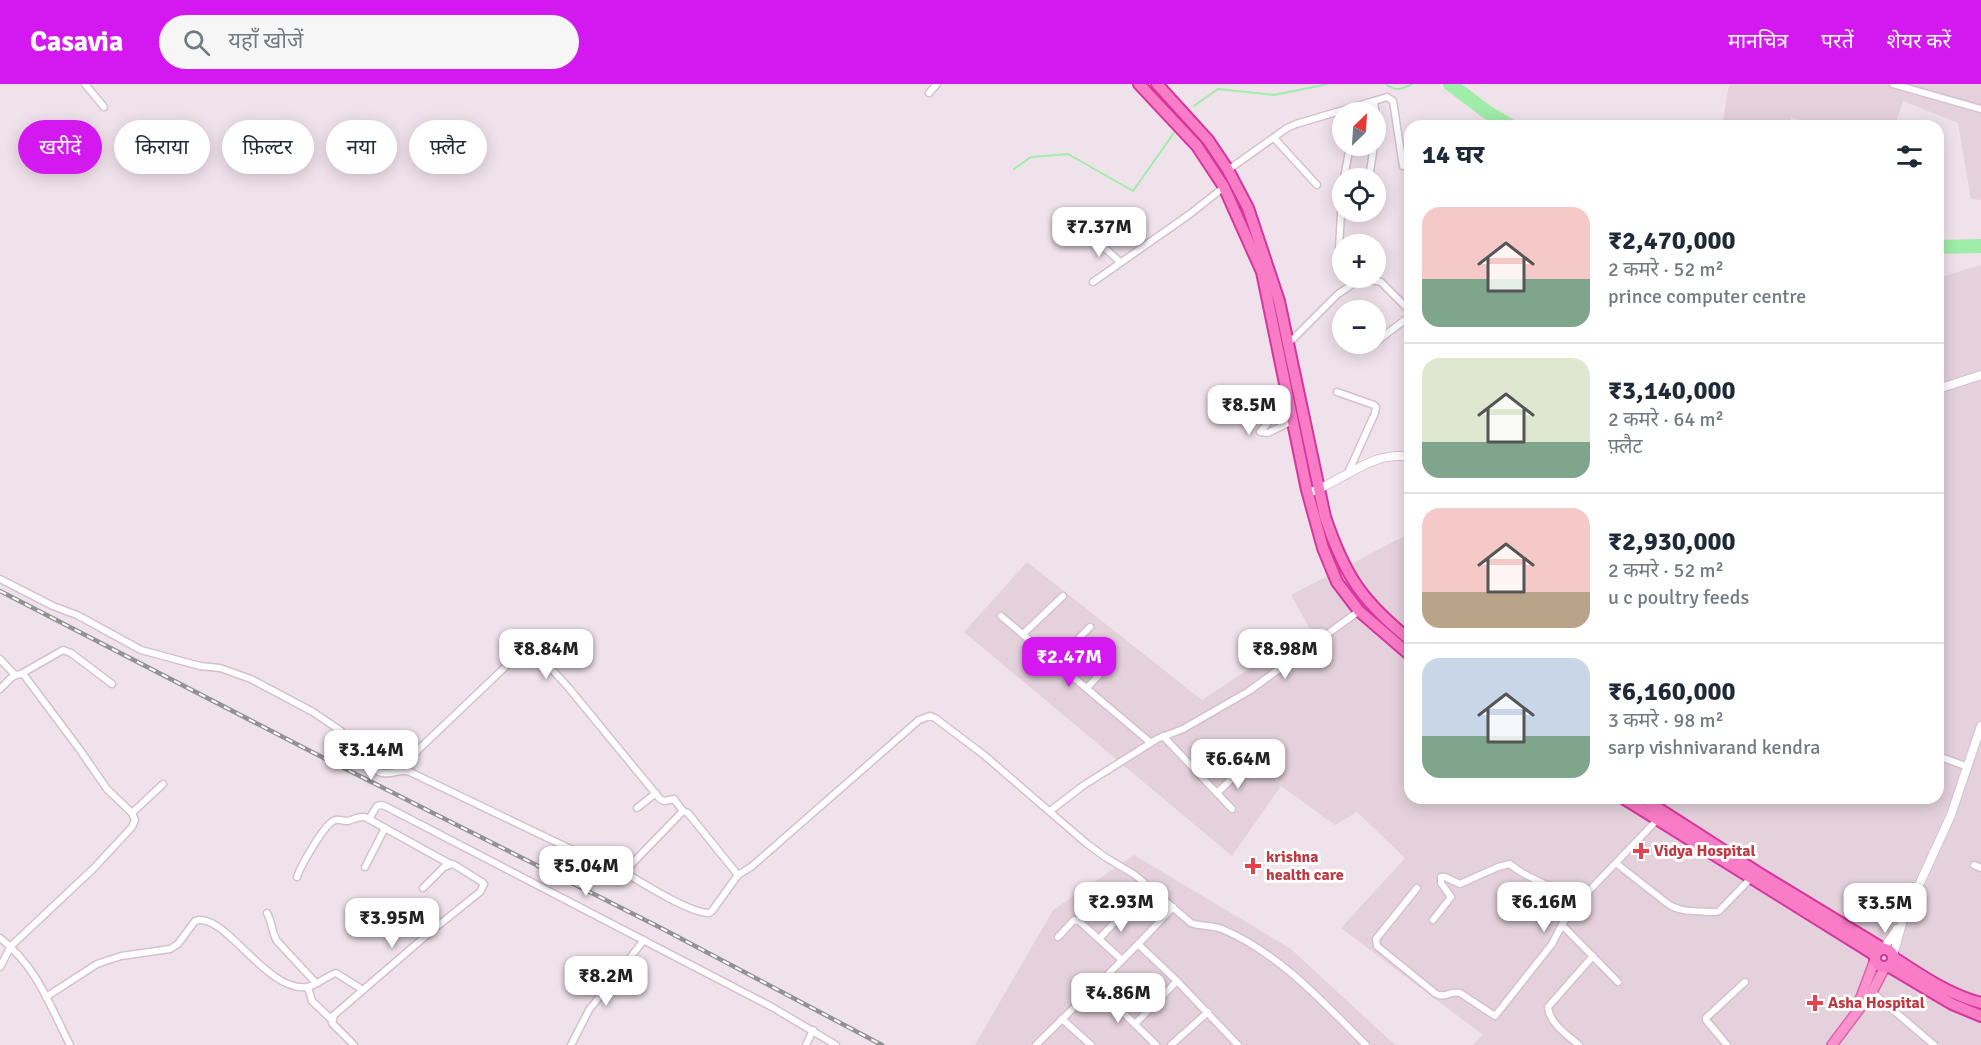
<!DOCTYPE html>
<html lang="hi">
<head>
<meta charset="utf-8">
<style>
	:root { --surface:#fff; --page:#f6f6f7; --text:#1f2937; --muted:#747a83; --line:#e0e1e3; --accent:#d319f0 }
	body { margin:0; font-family:Signika,"Noto Sans Devanagari",sans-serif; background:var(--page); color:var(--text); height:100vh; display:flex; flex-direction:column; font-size:22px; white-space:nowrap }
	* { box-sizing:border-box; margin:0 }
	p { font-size:20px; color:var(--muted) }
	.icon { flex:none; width:33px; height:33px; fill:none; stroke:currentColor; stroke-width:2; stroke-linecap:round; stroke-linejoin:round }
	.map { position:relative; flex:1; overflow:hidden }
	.side { position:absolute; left:1404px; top:36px; width:540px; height:684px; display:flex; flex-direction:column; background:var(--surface); border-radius:18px; box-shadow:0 3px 15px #0003 }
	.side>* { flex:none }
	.hud { position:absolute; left:18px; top:36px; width:570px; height:54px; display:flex; gap:12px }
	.needle { width:39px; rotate:25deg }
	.buttons { position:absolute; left:1332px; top:18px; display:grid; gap:12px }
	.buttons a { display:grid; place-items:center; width:54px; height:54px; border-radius:50%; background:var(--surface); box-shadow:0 3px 15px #0003; font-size:30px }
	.price { position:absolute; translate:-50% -51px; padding:0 14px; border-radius:12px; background:#fff; color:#222; font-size:20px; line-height:39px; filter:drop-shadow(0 2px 3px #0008) }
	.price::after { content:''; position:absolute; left:50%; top:36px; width:18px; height:14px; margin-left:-9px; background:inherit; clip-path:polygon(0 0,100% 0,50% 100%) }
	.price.current { background:var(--accent); color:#fff }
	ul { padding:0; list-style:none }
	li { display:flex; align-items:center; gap:18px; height:150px; padding:0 18px }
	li+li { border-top:2px solid var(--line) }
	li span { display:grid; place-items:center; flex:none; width:168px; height:120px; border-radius:18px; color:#555 }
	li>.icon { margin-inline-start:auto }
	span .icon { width:72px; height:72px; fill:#fffc; stroke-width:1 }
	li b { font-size:26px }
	h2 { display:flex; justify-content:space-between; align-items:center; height:72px; padding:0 18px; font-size:26px }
	.chip { padding:0 21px; border-radius:27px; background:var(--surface); box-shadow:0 3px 15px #0003; font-size:21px; line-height:54px }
	.chip.current { background:var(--accent); color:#fff }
	header { display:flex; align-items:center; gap:36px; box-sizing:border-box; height:84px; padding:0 30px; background:var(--accent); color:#fff }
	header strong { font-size:28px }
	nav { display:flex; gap:33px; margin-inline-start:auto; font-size:21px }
	.search { width:420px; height:54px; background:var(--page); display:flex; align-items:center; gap:15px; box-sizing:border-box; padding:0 21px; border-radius:33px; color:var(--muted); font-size:22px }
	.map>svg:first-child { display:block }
	.residential { fill:#e4d1dc }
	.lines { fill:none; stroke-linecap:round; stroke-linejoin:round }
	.stream { stroke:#a0eca9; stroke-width:2 }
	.river { stroke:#a0eca9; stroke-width:14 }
	.minor-casing { stroke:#d6c0ce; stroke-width:9 }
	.tertiary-casing { stroke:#d6c0ce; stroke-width:10 }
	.primary-casing { stroke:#dd63ab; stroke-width:12 }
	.trunk-casing { stroke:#d5379f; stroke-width:14 }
	.minor { stroke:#fff; stroke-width:6 }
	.tertiary { stroke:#fff; stroke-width:8 }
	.primary { stroke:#fa92cd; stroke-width:9 }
	.trunk { stroke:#f87cc6; stroke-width:10 }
	.rail-casing { stroke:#929292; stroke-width:4.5 }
	.rail { stroke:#fff; stroke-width:2; stroke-dasharray:7; stroke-linecap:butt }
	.health-dot { fill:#e0444e; stroke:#fff; stroke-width:2 }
	.labels { text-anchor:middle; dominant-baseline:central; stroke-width:6; stroke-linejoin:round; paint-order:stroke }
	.health-label { font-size:16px; font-weight:bold; fill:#be3a42; stroke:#fff; text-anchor:start }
</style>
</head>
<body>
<header>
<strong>Casavia</strong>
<div class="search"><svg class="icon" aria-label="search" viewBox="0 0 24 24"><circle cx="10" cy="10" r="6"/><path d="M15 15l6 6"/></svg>यहाँ खोजें</div>
<nav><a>मानचित्र</a><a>परतें</a><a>शेयर करें</a></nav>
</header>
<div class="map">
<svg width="1981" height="961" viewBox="0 0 1981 961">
	<rect width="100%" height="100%" fill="#f0e2eb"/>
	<g class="residential">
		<path d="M1729,0H1981V116L1971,115L1958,39L1903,17L1895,42H1817L1791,33L1790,42H1722Z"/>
		<path d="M1981,181V961H1472L1483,951L1341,844L1405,774L1357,728L1335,741L1281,702L1232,772L964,548L1027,478L1202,616L1310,545L1291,511L1410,449V714H1938V194Z"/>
		<path d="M1134,771L1291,865L1395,961H975L1053,826Z"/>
	</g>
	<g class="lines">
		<g class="stream">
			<path d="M1386,0C1396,8 1402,5 1412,0"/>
			<path d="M1194,22L1218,5L1274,11L1328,0"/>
			<path d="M1014,85L1031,73L1068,70L1133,107L1176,46"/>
		</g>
		<g class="river">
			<path d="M1450,0L1487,28L1511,42"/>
			<path d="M1938,163L1981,162"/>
		</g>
		<defs>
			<g id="minor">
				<path d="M85,0L104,23"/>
				<path d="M1893,0L1981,25"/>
				<path d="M929,9L937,0"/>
				<path d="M1374,17L1387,13L1393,17L1403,82"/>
				<path d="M1274,54L1317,101"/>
				<path d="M1228,86L1287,44L1296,40L1374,17L1376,33"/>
				<path d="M1344,94L1350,62"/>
				<path d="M1369,94L1374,62"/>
				<path d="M1342,111L1339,165L1342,175"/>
				<path d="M1093,153L1120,178"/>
				<path d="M1360,194L1381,198L1410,227"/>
				<path d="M1093,198L1190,130L1224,103"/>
				<path d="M1376,258L1410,232"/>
				<path d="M1288,260L1338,210L1362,194"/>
				<path d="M1357,264L1372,260"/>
				<path d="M1337,308L1374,321L1376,323L1375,329L1347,391"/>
				<path d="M1288,315L1260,348L1268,349L1292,337"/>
				<path d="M0,495L53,522L77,531L141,566L200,582L220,584L251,595L313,628L341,647L344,652V667L379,688C389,693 399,684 410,688L579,769C590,777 610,796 624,788L683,727L688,729L738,791"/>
				<path d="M1001,532L1151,659"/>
				<path d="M1023,550L1063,512"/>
				<path d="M0,575L15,591"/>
				<path d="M1056,577L1090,543"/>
				<path d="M21,590L63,566L71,569L112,600"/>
				<path d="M1087,604L1110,579"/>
				<path d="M0,605C7,599 14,587 24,591L80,666L107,705L132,729L135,736L132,743L94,784L11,862L0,883"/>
				<path d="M1163,652L1232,725"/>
				<path d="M1938,672L1968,683"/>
				<path d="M401,686L419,665L523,566L529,563L534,566L568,603L660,715L664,717L674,715L683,727"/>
				<path d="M1217,709L1242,685"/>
				<path d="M637,724L656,709"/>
				<path d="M1050,727L1084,701L1157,655L1183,645L1249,607L1359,527"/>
				<path d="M132,729L163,700"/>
				<path d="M369,735L377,722L381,721L385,722L772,923L836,961"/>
				<path d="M1617,780L1668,820C1681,829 1700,827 1716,828L1719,827L1751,794"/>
				<path d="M1974,781L1981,784"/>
				<path d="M365,783L385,744"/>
				<path d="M624,788C643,799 689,829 709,829L712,827L738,791L751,783L919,636L930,632L935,634L984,671L1086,759L1105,773L1135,791L1191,839C1201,843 1212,841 1222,845C1279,869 1323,918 1366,961"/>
				<path d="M297,793C301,781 323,743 333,737C338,734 341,737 347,737C354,736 357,732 365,733L450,780"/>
				<path d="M1417,804L1376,855L1377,862L1436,910C1445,915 1451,906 1460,909L1495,932L1552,860L1564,837L1580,819L1582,812"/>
				<path d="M267,829C272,838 272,849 277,857L316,899"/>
				<path d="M1433,836L1451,813L1441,799V793H1445L1460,800L1498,783L1510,780C1522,791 1570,814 1585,811L1657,736"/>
				<path d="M1562,841L1618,898"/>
				<path d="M1058,853L1074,836L1079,837L1122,876"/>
				<path d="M0,854C37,883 49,920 70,961"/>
				<path d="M1099,855L1130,822L1136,824"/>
				<path d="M1139,861L1177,897L1238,961"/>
				<path d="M1095,901L1156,961"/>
				<path d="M308,903L312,917L332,936"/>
				<path d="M1872,908L1934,961"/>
				<path d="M46,913L97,880L121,872L170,865L178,860L195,837C224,826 266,909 307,903C318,901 326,892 336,889L363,906"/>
				<path d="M1062,935L1091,961"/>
				<path d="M1135,940L1177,897"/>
				<path d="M354,961L332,939L334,931L435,844L480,808L484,800L482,798L453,780L444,783L423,804"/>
				<path d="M571,961L589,926L644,856"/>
				<path d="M806,961L813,946"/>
				<path d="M1036,961C1082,915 1130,871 1173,823"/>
				<path d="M1171,961L1208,928"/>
				<path d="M1579,961C1568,952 1549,939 1548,923L1593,872"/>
				<path d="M1727,961L1706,936V934L1745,898"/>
			</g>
			<g id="tertiary">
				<path d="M1938,305L1981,291"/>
				<path d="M1308,409C1343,398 1371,366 1410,373"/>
				<path d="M1884,864L1897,845"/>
				<path d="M1893,871L1903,836L1951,731L1981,642"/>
			</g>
			<g id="primary">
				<path d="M1858,921L1875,876"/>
				<path d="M1832,961L1872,908L1885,883"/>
			</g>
			<g id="trunk">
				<path d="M1139,0L1197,62L1224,103L1262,188L1307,406L1323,464L1337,498L1359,527L1410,571"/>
				<path d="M1157,0L1208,56L1228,86L1248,124L1279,217L1325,433C1345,492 1362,517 1410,556"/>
				<path d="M1623,714L1875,871"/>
				<path d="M1642,714L1757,788L1882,864"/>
				<circle cx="1884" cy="874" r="9"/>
				<path d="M1893,873C1920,891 1950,911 1981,919"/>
				<path d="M1888,882L1952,920L1981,932"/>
			</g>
		</defs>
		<use href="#minor" class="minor-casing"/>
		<use href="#tertiary" class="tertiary-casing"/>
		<use href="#primary" class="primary-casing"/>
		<use href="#trunk" class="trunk-casing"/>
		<use href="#minor" class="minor"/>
		<use href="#tertiary" class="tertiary"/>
		<use href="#primary" class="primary"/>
		<use href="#trunk" class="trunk"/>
		<defs>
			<path id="rail" d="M0,507L312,668L661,844L882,961"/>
		</defs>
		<use href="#rail" class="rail-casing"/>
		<use href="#rail" class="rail"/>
	</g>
	<g class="health-dot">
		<path d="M1638 758h6v6h6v6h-6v6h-6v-6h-6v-6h6z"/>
		<path d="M1250 773h6v6h6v6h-6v6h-6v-6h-6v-6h6z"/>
		<path d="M1812 910h6v6h6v6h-6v6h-6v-6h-6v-6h6z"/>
	</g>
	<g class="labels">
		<g class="health-label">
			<text x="1654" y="767">Vidya Hospital</text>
			<text x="1266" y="773">krishna<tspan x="1266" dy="18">health care</tspan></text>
			<text x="1828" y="919">Asha Hospital</text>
		</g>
	</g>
</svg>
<div class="buttons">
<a><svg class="needle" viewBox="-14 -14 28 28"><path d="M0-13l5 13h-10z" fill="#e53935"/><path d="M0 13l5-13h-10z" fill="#747a83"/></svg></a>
<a><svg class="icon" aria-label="locate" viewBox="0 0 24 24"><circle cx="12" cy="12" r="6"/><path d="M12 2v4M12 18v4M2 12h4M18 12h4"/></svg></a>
<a>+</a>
<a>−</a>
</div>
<b class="price" style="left:1099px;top:174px">₹7.37M</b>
<b class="price" style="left:1249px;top:352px">₹8.5M</b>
<b class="price" style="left:546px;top:596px">₹8.84M</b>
<b class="price" style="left:1285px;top:596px">₹8.98M</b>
<b class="price current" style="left:1069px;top:604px">₹2.47M</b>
<b class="price" style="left:371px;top:697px">₹3.14M</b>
<b class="price" style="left:1238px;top:706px">₹6.64M</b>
<b class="price" style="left:586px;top:813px">₹5.04M</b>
<b class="price" style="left:1121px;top:849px">₹2.93M</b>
<b class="price" style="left:1544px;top:849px">₹6.16M</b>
<b class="price" style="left:1885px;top:850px">₹3.5M</b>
<b class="price" style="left:392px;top:865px">₹3.95M</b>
<b class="price" style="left:606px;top:923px">₹8.2M</b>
<b class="price" style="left:1118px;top:940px">₹4.86M</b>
<div class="hud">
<a class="chip current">खरीदें</a>
<a class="chip">किराया</a>
<a class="chip">फ़िल्टर</a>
<a class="chip">नया</a>
<a class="chip">फ़्लैट</a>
</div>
<section class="side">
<h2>14 घर<svg class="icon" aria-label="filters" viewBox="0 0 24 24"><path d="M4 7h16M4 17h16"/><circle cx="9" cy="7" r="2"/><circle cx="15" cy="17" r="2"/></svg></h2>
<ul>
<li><span style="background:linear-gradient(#f6c9c9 60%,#7fa58c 0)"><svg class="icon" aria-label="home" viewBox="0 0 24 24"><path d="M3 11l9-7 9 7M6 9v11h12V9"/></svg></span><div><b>₹2,470,000</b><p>2 कमरे · 52 m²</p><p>prince computer centre</p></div></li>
<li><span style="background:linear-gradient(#dfe7d0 70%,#7fa58c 0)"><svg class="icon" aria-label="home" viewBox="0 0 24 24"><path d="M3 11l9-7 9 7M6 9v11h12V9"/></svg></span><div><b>₹3,140,000</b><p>2 कमरे · 64 m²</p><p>फ़्लैट</p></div></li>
<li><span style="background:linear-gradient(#f6c9c9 70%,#b9a48a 0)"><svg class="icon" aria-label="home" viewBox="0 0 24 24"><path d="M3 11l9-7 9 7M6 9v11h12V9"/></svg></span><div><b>₹2,930,000</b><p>2 कमरे · 52 m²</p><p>u c poultry feeds</p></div></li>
<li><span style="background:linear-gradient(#c9d6e8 65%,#7fa58c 0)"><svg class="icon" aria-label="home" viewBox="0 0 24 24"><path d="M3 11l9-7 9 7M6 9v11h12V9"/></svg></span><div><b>₹6,160,000</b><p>3 कमरे · 98 m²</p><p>sarp vishnivarand kendra</p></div></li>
</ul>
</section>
</div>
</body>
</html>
